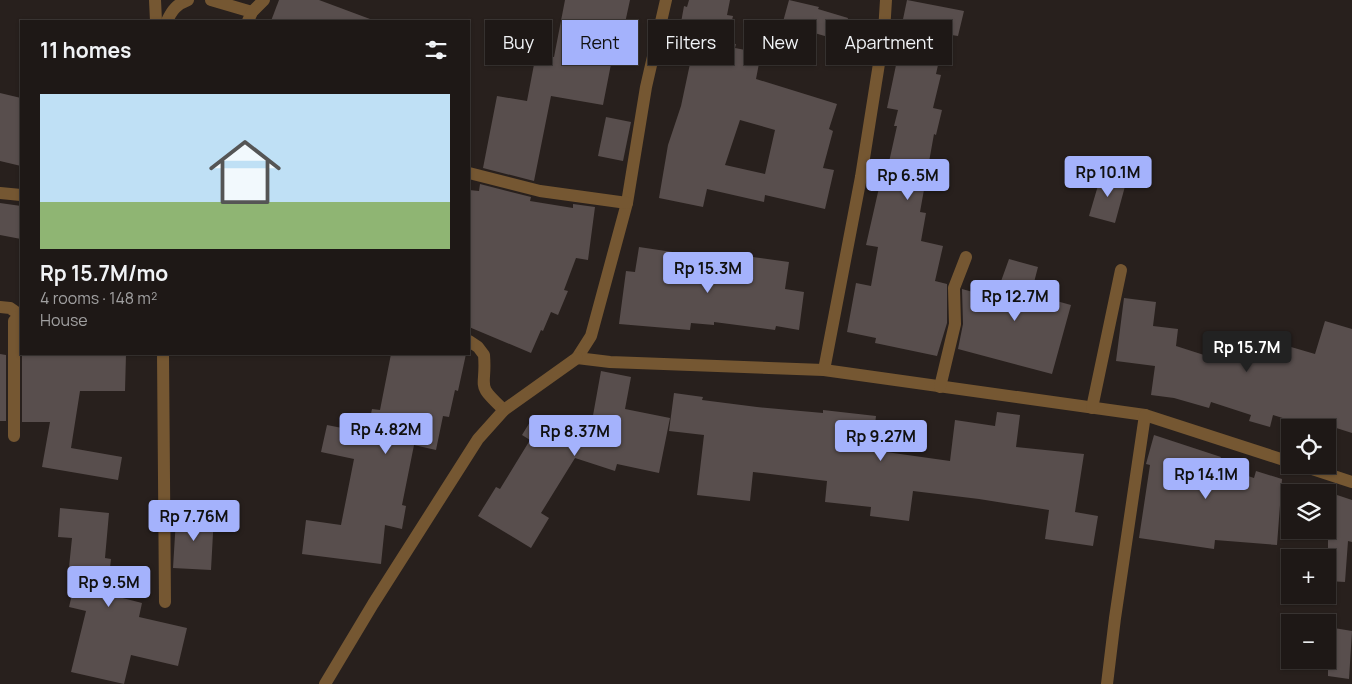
<!DOCTYPE html>
<html lang="en">
<head>
<meta charset="utf-8">
<style>
	:root { --surface:#1e1816; --page:#2b2523; --text:#f1f3f6; --muted:#a1a0a1; --line:#3c3735; --accent:#a4b2fc }
	body { margin:0; font-family:Manrope,sans-serif; background:var(--page); color:var(--text); height:100vh; display:flex; flex-direction:column; font-size:19px; white-space:nowrap }
	* { box-sizing:border-box; margin:0 }
	p { font-size:16px; color:var(--muted) }
	.icon { flex:none; width:28px; height:28px; fill:none; stroke:currentColor; stroke-width:2; stroke-linecap:round; stroke-linejoin:round }
	.map { position:relative; flex:1; overflow:hidden }
	.panel { position:absolute; left:20px; top:20px; width:450px; height:335px; display:flex; flex-direction:column; background:var(--surface); border-radius:0px; box-shadow:0 1px 4px #0004,0 0 0 1px var(--line) }
	.panel>* { flex:none }
	.banner { position:absolute; left:485px; top:20px; width:475px; height:45px; display:flex; gap:10px }
	.buttons { position:absolute; left:1281px; top:419px; display:grid; gap:10px }
	.buttons a { display:grid; place-items:center; width:55px; height:55px; border-radius:0px; background:var(--surface); box-shadow:0 1px 4px #0004,0 0 0 1px var(--line); font-size:25px }
	.price { position:absolute; translate:-50% -42px; padding:0 11px; border-radius:5px; background:var(--accent); color:#111; font-size:16px; line-height:32px; filter:drop-shadow(0 1px 2px #0008) }
	.price::after { content:''; position:absolute; left:50%; top:30px; width:15px; height:11px; margin-left:-8px; background:inherit; clip-path:polygon(0 0,100% 0,50% 100%) }
	.price.current { background:#222; color:#fff }
	ul { padding:0; list-style:none }
	li { display:grid; align-content:center; gap:10px; height:265px; padding:0 20px }
	li span { display:grid; place-items:center; height:155px; border-radius:0px; color:#555 }
	li>.icon { margin-inline-start:auto }
	span .icon { width:90px; height:90px; fill:#fffc; stroke-width:1 }
	li b { font-size:21px }
	h2 { display:flex; justify-content:space-between; align-items:center; height:60px; padding:0 20px; font-size:21px }
	.tag { padding:0 18px; border-radius:0px; background:var(--surface); box-shadow:0 1px 4px #0004,0 0 0 1px var(--line); font-size:18px; line-height:45px }
	.tag.current { background:var(--accent); color:#111 }
	.map>svg:first-child { display:block }
	.building { fill:#584e4d; fill-rule:evenodd }
	.lines { fill:none; stroke-linecap:round; stroke-linejoin:round }
	.minor { stroke:#755732; stroke-width:12 }
</style>
</head>
<body>
<div class="map">
<svg width="1352" height="684" viewBox="0 0 1352 684">
	<rect width="100%" height="100%" fill="#28201d"/>
	<g class="building">
		<path d="M279,0H319L370,19V21H271Z"/>
		<path d="M565,0H630L617,60L612,59L603,105L551,96L534,181L483,168L497,96L527,101L536,54L554,57Z"/>
		<path d="M689,0H730L727,15L733,16L727,43L736,44L735,48L761,53L756,79L837,104L829,129L833,131L823,168L834,170L825,209L765,195L764,202L707,189L703,207L659,198L668,145L681,106L691,59H688L694,31L680,28L684,6L687,7ZM740,120L775,130L765,174L725,165Z"/>
		<path d="M789,0L819,7L818,9L848,18L842,41L811,32L810,37L781,29Z"/>
		<path d="M907,0L964,11L958,36L945,34L936,74L941,75L933,108L942,110L936,135L934,134L920,212L926,213L921,241L943,246L935,281L947,284V323L937,356L875,343L876,338L847,332L856,283L871,286L878,247L866,245L881,179L885,180L897,126H894L898,110L887,108L896,65L899,66L908,25L902,24Z"/>
		<path d="M0,93L21,98V166L0,161Z"/>
		<path d="M606,117L631,122L623,161L598,156Z"/>
		<path d="M1102,172L1127,179L1115,223L1089,216Z"/>
		<path d="M480,184L531,197L530,201L573,208V204L595,207L588,260L576,258L564,290L568,291L558,315L551,312L543,331L541,330L531,353L469,327V190L479,191Z"/>
		<path d="M0,203L21,206V239L0,235Z"/>
		<path d="M639,247L699,256L696,275L741,281L745,256L789,262L785,289L804,292L799,330L776,326L775,330L714,322V325L691,323L690,330L619,324L626,271L635,272Z"/>
		<path d="M1009,259L1038,267L1031,294L1071,305L1052,374L958,349L963,324L962,289L995,298Z"/>
		<path d="M1124,298L1156,302L1153,326L1178,329L1176,346L1229,363L1236,341L1271,352L1274,342L1315,354L1325,321L1352,329V433L1330,426L1329,431L1328,428H1315L1273,415L1270,427L1249,421L1251,415L1211,402L1209,408L1174,398L1151,395L1155,366L1116,361Z"/>
		<path d="M0,354L6,355V421H0Z"/>
		<path d="M96,354H126L125,391H80L71,448L122,457L118,480L42,467L50,422H22V355L96,356Z"/>
		<path d="M391,354H466L458,391L455,390L449,417L443,416L436,450L414,445L402,505L406,506L402,529L385,525L381,564L302,554L306,520L341,525L354,459L321,452L327,425L367,433L372,409L380,410Z"/>
		<path d="M601,371L631,377L625,409L670,418L659,473L617,464L615,471L575,458L541,513L549,518L531,548L478,516L496,487L500,489L530,440L522,435L533,417L558,432L567,419L590,432Z"/>
		<path d="M674,393L703,397L702,400L757,407L823,413V410L876,416L872,450L950,461L955,420L995,426L997,412L1020,415L1016,447L1084,454L1075,512L1098,516L1093,546L1045,539L1049,510L979,499L913,491L909,521L870,516L871,507L825,502L827,481L753,472L750,501L697,495L704,435L669,431Z"/>
		<path d="M1154,435L1221,457L1218,466L1254,478L1256,471L1282,479L1277,545L1215,540L1214,549L1139,538L1150,465L1146,464Z"/>
		<path d="M1328,492L1352,500V542L1348,541L1345,582L1328,581Z"/>
		<path d="M60,508L109,513L105,558L111,559L107,594L142,603L139,617L187,628L178,666L131,655L124,684L71,672L86,611L69,607L76,578L68,577L72,538L58,537Z"/>
		<path d="M188,514L214,515L211,570L173,568L176,519L187,520Z"/>
		<path d="M1328,627L1352,631L1349,679L1328,676Z"/>
	</g>
	<g class="lines">
		<g class="minor">
			<path d="M155,0L156,21"/>
			<path d="M211,0L252,12"/>
			<path d="M666,0L646,87L627,203L591,336L577,358L610,362L824,370L1145,415L1290,462"/>
			<path d="M167,21C172,10 177,4 188,0"/>
			<path d="M248,21L252,12L264,0"/>
			<path d="M469,173L540,191L627,203"/>
			<path d="M0,193L21,195"/>
			<path d="M0,307L10,308L20,315"/>
			<path d="M469,341L478,347L484,355C487,390 474,382 504,410"/>
			<path d="M163,354L165,602"/>
			<path d="M824,370L861,177L884,32L886,0"/>
			<path d="M940,387L955,324L954,288L966,257"/>
			<path d="M1092,408L1121,270"/>
			<path d="M14,436V321L21,314"/>
			<path d="M1300,465L1352,482"/>
			<path d="M325,684L373,604L478,439L504,410L577,358"/>
			<path d="M1107,684L1115,618L1145,415"/>
		</g>
	</g>
</svg>
<div class="buttons">
<a><svg class="icon" aria-label="locate" viewBox="0 0 24 24"><circle cx="12" cy="12" r="6"/><path d="M12 2v4M12 18v4M2 12h4M18 12h4"/></svg></a>
<a><svg class="icon" aria-label="layers" viewBox="0 0 24 24"><path d="M12 4l9 5-9 5-9-5zM3 14l9 5 9-5"/></svg></a>
<a>+</a>
<a>−</a>
</div>
<b class="price" style="left:1108px;top:198px">Rp 10.1M</b>
<b class="price" style="left:908px;top:201px">Rp 6.5M</b>
<b class="price" style="left:708px;top:294px">Rp 15.3M</b>
<b class="price" style="left:1015px;top:322px">Rp 12.7M</b>
<b class="price current" style="left:1247px;top:373px">Rp 15.7M</b>
<b class="price" style="left:386px;top:455px">Rp 4.82M</b>
<b class="price" style="left:575px;top:457px">Rp 8.37M</b>
<b class="price" style="left:881px;top:462px">Rp 9.27M</b>
<b class="price" style="left:1206px;top:500px">Rp 14.1M</b>
<b class="price" style="left:194px;top:542px">Rp 7.76M</b>
<b class="price" style="left:109px;top:608px">Rp 9.5M</b>
<div class="banner">
<a class="tag">Buy</a>
<a class="tag current">Rent</a>
<a class="tag">Filters</a>
<a class="tag">New</a>
<a class="tag">Apartment</a>
</div>
<section class="panel">
<h2>11 homes<svg class="icon" aria-label="filters" viewBox="0 0 24 24"><path d="M4 7h16M4 17h16"/><circle cx="9" cy="7" r="2"/><circle cx="15" cy="17" r="2"/></svg></h2>
<ul>
<li><span style="background:linear-gradient(#bfe0f5 70%,#8fb573 0)"><svg class="icon" aria-label="home" viewBox="0 0 24 24"><path d="M3 11l9-7 9 7M6 9v11h12V9"/></svg></span><div><b>Rp 15.7M/mo</b><p>4 rooms · 148 m²</p><p>House</p></div></li>
</ul>
</section>
</div>
</body>
</html>
